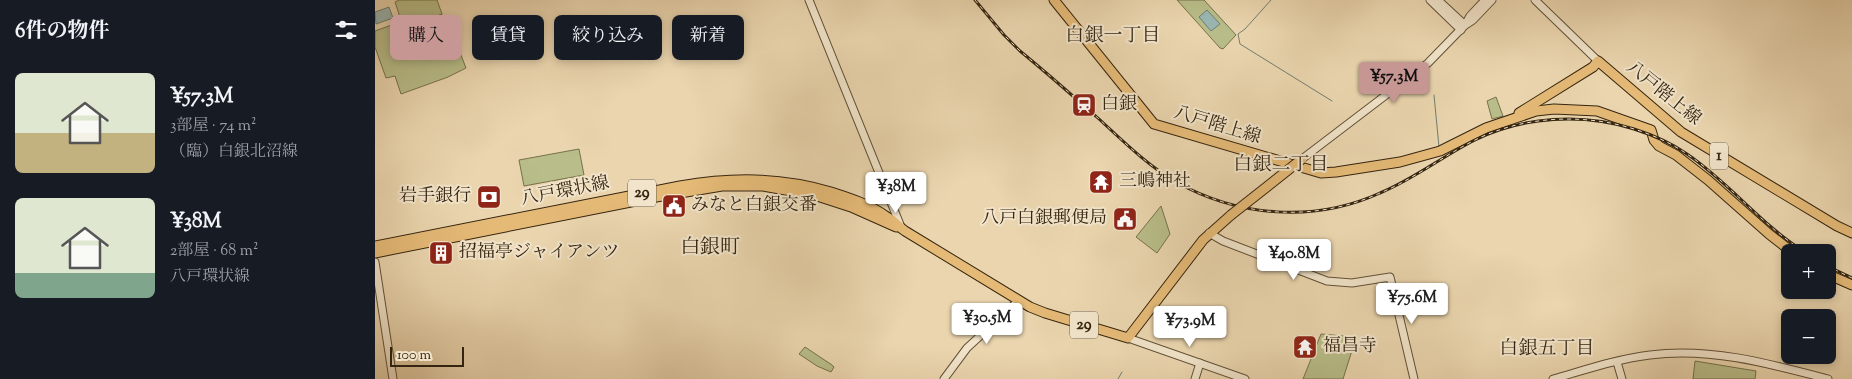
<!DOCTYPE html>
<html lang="ja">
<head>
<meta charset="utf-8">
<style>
	:root { --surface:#171b24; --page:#20242c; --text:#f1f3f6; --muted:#9ea1a6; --accent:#c59692 }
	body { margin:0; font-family:"Sorts Mill Goudy","Noto Serif JP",serif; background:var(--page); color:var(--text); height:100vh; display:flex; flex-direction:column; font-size:19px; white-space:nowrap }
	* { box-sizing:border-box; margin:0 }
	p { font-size:16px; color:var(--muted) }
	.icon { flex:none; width:28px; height:28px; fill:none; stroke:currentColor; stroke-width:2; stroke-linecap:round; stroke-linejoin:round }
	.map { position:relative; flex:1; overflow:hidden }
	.drawer { display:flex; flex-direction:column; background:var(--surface); width:375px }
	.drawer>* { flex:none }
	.banner { position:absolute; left:15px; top:15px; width:475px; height:45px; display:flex; gap:10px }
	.fabs { position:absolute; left:1406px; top:244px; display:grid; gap:10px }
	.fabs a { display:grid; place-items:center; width:55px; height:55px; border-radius:8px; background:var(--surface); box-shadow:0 2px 8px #0003; font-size:25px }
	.scale { position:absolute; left:15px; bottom:12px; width:74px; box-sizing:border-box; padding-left:5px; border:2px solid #352510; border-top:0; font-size:14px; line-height:18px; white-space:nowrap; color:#352510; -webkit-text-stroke:4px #f1e4ca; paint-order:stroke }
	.price { position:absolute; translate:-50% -42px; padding:0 11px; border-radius:5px; background:#fff; color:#222; font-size:16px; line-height:32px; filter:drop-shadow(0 1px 2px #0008) }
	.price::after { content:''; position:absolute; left:50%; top:30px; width:15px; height:11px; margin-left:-8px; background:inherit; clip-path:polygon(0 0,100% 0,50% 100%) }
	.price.active { background:var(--accent); color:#111 }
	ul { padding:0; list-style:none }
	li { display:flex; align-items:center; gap:15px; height:125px; padding:0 15px }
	li span { display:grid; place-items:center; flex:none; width:140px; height:100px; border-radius:8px; color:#555 }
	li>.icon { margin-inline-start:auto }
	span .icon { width:60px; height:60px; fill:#fffc; stroke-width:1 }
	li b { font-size:21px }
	h2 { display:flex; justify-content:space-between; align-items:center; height:60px; padding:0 15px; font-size:21px }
	.tag { padding:0 18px; border-radius:8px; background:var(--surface); box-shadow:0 2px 8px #0003; font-size:18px; line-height:45px }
	.tag.active { background:var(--accent); color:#111 }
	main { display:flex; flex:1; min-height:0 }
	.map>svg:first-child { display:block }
	.green { fill:#b8bd89; stroke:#76714c }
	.water { fill:#9ab7b2; stroke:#727d71 }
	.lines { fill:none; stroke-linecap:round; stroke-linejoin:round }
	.stream { stroke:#727d71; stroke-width:1 }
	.tertiary-casing { stroke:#625138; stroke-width:9 }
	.primary-casing { stroke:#352510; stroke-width:11 }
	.tertiary { stroke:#f1e4ca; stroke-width:7 }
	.primary { stroke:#e5ba77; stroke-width:9 }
	.rail-casing { stroke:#352510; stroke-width:3 }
	.rail { stroke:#f1e4ca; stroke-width:1; stroke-dasharray:4; stroke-linecap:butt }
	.primary-bridge-casing { stroke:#352510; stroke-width:11; stroke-linecap:butt }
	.primary-bridge { stroke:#e5ba77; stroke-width:9 }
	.labels { text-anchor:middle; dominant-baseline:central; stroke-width:4; stroke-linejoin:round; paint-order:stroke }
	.shield { fill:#f1e4ca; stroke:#6d5e48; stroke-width:1 }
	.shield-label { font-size:16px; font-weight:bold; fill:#352510 }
	.street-label { font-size:18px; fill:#352510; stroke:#f1e4ca }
	.poi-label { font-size:18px; fill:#352510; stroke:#f1e4ca; text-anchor:start }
	.neighbourhood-label { font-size:19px; fill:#352510; stroke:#f1e4ca }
	.quarter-label { font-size:20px; fill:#352510; stroke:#f1e4ca }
</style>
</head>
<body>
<main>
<section class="drawer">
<h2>6件の物件<svg class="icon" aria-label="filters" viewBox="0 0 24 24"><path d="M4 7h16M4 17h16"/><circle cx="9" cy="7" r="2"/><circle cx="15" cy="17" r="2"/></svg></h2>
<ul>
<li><span style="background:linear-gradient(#dfe7d0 60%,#c2b280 0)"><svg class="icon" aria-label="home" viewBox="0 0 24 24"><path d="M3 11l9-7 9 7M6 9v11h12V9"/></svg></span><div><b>¥57.3M</b><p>3部屋 · 74 m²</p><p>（臨）白銀北沼線</p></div></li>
<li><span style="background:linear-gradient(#dfe7d0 75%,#7fa58c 0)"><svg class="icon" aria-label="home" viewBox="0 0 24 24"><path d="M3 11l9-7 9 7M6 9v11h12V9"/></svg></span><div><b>¥38M</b><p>2部屋 · 68 m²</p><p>八戸環状線</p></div></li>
</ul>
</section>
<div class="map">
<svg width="1477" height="379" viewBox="0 0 1477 379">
	<rect width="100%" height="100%" fill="#ead5ae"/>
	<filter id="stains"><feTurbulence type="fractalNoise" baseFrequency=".004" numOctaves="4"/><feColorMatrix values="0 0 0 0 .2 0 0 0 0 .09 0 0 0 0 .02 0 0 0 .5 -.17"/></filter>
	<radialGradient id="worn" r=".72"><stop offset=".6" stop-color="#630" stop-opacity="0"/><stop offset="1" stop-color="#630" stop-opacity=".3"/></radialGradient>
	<g class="green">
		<path d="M24,0H62L67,14L40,24L26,20L20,2Z"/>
		<path d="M802,0H829L861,35L848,49L845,48Z"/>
		<path d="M68,15L73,28L79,27L82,45L91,68L73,77L26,94L20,76L11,78L0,47V31L25,22L42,25Z"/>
		<path d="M1121,97L1128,116L1117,119L1112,101Z"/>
		<path d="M204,149L209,175L149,186L144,160Z"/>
		<path d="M786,206L795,234L782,253L761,237Z"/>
		<path d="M946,334L980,337L981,338L968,379H928Z"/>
		<path d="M430,347L457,365L459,367L456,372L442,366L424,354Z"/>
		<path d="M1320,361L1381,371L1380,379H1318Z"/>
	</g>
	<g class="water">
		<path d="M14,7L18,18L1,24L0,12Z"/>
		<path d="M832,10L845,24L836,31L824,17Z"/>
	</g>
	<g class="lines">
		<g class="stream">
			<path d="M896,0L870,29L863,34L865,44L957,101"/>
			<path d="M1059,95L1064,147"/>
			<path d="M743,379L747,372"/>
		</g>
		<defs>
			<g id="tertiary">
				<path d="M434,0L526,227"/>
				<path d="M1055,0L1086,30"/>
				<path d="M1063,0L1090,25"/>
				<path d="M1160,0L1223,61"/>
				<path d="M1092,24L1098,20L1117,0"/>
				<path d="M927,159L1053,63L1090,25L1095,16L1110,0"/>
				<path d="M834,233L848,241L952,281L977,283L1015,277L1039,379"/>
				<path d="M0,262L18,379"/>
				<path d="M753,338L870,379"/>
				<path d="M1242,362L1247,379"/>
				<path d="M569,379L592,348L643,301"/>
				<path d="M820,379L825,363"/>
				<path d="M1178,379C1210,370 1242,359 1275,355C1335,347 1396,364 1453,379"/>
			</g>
			<g id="primary">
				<path d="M679,0L779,124L946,173L961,172L1025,162L1065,151L1111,128L1161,111L1179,109L1222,111L1276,130L1279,140L1284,146L1301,155L1333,180L1394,234L1417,252"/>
				<path d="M1144,113L1218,67L1223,61L1306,132L1462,226L1477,233"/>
				<path d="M0,246L305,186C357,177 405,177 456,192C475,198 496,205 512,217C519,221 524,227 530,231L655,307L670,313L753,338L828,240L856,215"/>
				<path d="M0,253L281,197L347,186H388L439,195L476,207L521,227"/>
				<path d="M1452,274L1477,285"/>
			</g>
		</defs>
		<use href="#tertiary" class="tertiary-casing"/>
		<use href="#primary" class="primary-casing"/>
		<use href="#tertiary" class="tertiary"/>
		<use href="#primary" class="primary"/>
		<defs>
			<g id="rail">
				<path d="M600,0L629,35L645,51C672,73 698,96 724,119C748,141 772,165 801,182C864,217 939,223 1005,193C1039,179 1068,156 1100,140C1148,116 1208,113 1259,129C1278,135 1296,143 1312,154C1355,183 1386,225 1430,252"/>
				<path d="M1452,266L1477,278"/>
			</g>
		</defs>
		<use href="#rail" class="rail-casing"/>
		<use href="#rail" class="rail"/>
		<defs>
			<path id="primary-bridge" d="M856,215L927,159"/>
		</defs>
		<use href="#primary-bridge" class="primary-bridge-casing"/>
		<use href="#primary-bridge" class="primary-bridge"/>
	</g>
	<defs>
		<symbol id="station-square" viewBox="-11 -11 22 22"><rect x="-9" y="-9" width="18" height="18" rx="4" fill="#8f2418" stroke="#f1e4ca"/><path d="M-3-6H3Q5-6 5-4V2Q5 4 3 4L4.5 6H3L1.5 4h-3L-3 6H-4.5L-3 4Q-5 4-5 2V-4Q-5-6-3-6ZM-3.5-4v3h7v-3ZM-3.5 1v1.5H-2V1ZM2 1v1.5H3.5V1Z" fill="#fff"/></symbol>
		<symbol id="temple-square" viewBox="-11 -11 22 22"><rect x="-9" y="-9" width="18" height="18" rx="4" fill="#8f2418" stroke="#f1e4ca"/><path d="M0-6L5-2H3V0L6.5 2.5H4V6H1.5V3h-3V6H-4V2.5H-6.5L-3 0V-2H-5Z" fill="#fff"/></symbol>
		<symbol id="bank-square" viewBox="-11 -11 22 22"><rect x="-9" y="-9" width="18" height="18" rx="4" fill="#8f2418" stroke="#f1e4ca"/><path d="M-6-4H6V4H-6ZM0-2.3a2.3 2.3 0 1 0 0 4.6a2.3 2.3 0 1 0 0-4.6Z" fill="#fff"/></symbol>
		<symbol id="civic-square" viewBox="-11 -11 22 22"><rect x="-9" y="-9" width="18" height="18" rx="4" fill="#8f2418" stroke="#f1e4ca"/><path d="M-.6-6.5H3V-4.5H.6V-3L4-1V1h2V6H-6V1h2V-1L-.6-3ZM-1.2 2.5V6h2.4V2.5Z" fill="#fff"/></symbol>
		<symbol id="building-square" viewBox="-11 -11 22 22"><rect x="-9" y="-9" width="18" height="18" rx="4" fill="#8f2418" stroke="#f1e4ca"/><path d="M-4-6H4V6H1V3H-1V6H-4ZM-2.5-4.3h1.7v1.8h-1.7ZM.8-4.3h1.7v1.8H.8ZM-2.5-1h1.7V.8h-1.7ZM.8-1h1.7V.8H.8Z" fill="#fff"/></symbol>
	</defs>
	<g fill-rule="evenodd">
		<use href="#station-square" x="695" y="91" width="28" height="28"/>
		<use href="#temple-square" x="712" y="168" width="28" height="28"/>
		<use href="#bank-square" x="100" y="183" width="28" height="28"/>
		<use href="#civic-square" x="285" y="192" width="28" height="28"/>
		<use href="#civic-square" x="736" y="205" width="28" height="28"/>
		<use href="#building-square" x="52" y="239" width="28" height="28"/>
		<use href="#temple-square" x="916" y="333" width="28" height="28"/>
	</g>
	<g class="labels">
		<g class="shield">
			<rect x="1335" y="142.5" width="18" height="27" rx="4"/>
			<rect x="253" y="179.5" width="28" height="27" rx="4"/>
			<rect x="695" y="311.5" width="28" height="27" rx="4"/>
		</g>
		<g class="shield-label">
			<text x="1344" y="156">1</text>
			<text x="267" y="193">29</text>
			<text x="709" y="325">29</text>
		</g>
		<g class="street-label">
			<text transform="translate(1288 94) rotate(39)">八戸階上線</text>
			<text transform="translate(842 126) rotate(17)">八戸階上線</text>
			<text transform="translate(190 192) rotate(-11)">八戸環状線</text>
		</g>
		<g class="poi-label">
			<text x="726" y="105">白銀</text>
			<text x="744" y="182">三嶋神社</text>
			<text x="96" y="197" text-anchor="end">岩手銀行</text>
			<text x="316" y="206">みなと白銀交番</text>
			<text x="732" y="219" text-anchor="end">八戸白銀郵便局</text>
			<text x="84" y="253">招福亭ジャイアンツ</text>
			<text x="948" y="347">福昌寺</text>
		</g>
		<g class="neighbourhood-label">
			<text x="738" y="36">白銀一丁目</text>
			<text x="906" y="165">白銀二丁目</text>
			<text x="1172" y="349">白銀五丁目</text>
		</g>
		<g class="quarter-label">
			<text x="335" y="248">白銀町</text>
		</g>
	</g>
	<rect width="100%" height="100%" filter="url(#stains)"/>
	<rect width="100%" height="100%" fill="url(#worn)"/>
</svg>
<div class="fabs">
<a>+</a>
<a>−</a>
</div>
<div class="scale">100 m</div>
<b class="price active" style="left:1019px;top:104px">¥57.3M</b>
<b class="price" style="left:521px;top:214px">¥38M</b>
<b class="price" style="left:919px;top:281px">¥40.8M</b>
<b class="price" style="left:1037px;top:325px">¥75.6M</b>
<b class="price" style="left:612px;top:345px">¥30.5M</b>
<b class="price" style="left:815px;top:348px">¥73.9M</b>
<div class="banner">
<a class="tag active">購入</a>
<a class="tag">賃貸</a>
<a class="tag">絞り込み</a>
<a class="tag">新着</a>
</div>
</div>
</main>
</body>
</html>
